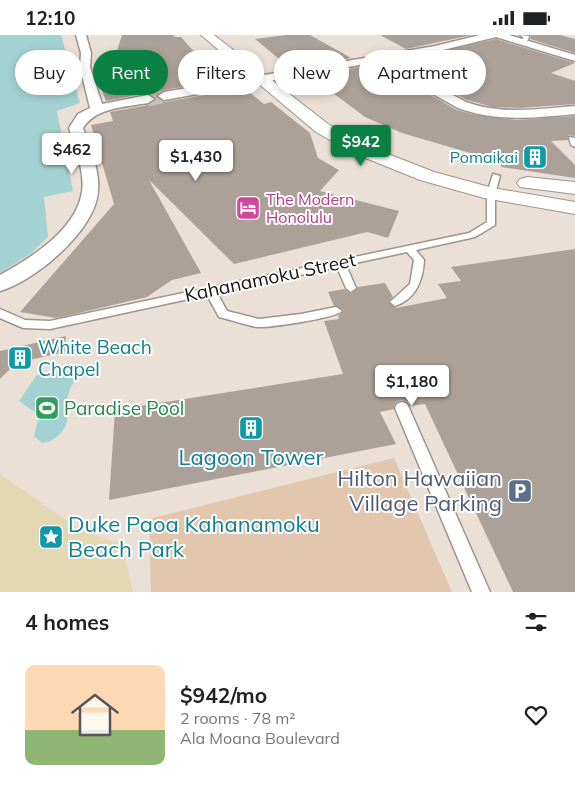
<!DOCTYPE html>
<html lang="en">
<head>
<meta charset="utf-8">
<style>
	:root { --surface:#fff; --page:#f6f6f6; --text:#202124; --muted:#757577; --accent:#0b8043 }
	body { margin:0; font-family:Mulish,sans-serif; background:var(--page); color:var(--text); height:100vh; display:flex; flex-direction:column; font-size:19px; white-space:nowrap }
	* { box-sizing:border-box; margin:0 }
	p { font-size:16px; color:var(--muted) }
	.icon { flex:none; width:28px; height:28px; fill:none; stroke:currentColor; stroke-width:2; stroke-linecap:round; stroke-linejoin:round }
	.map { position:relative; height:557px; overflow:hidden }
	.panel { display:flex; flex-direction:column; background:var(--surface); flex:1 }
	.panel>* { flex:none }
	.guide { position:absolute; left:15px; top:15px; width:545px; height:45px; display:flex; gap:10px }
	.price { position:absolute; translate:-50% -42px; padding:0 11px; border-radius:5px; background:#fff; color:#222; font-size:16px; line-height:32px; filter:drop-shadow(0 1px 2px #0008) }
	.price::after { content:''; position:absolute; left:50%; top:30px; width:15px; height:11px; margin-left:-8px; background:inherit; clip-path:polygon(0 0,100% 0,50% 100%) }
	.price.selected { background:var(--accent); color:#fff }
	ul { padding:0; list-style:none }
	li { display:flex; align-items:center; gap:15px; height:125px; padding:0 25px }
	li span { display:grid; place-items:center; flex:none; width:140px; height:100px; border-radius:10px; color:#555 }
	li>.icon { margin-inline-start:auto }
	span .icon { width:60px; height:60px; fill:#fffc; stroke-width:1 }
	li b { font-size:21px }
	h2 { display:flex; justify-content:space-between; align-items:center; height:60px; padding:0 25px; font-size:21px }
	.pill { padding:0 18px; border-radius:22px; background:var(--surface); box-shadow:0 2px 8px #0003; font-size:18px; line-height:45px }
	.pill.selected { background:var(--accent); color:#fff }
	.status { display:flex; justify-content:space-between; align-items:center; height:35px; padding:0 25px; background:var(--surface); direction:ltr }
	.status svg { height:14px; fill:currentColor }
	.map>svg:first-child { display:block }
	.green { fill:#e2c6ad }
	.sand { fill:#e2d8b3 }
	.water { fill:#a3d2d2 }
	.building { fill:#aba198 }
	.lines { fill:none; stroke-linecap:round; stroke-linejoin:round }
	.minor-tunnel { stroke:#cac1b8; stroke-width:14; stroke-dasharray:14 7; stroke-linecap:butt }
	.service-casing { stroke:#9e948b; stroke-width:3 }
	.minor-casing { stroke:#9e948b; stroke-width:3 }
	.secondary-casing { stroke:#9e948b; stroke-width:2 }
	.service { fill:#fff; fill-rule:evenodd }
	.minor { fill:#fff; fill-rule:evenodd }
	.secondary { fill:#fff; fill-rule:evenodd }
	.labels { text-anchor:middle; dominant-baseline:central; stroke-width:4; stroke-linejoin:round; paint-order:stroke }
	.far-culture-label { font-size:16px; fill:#0d838f; stroke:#fff; text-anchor:end }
	.far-hotel-label { font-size:16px; fill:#b23c85; stroke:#fff; text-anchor:start }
	.street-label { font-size:19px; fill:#171410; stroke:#fff }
	.culture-label { font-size:19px; fill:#0d838f; stroke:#fff; text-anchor:start }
	.leisure-label { font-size:19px; fill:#27864d; stroke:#fff; text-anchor:start }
	.near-culture-label { font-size:22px; fill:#0d838f; stroke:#fff }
	.near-service-label { font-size:22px; fill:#4e5e75; stroke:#fff; text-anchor:end }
</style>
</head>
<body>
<div class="status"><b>12:10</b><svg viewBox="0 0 49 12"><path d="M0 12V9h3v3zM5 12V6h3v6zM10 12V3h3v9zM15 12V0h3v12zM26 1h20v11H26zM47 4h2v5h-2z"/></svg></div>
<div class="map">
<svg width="575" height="557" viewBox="0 0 575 557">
	<rect width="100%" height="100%" fill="#eae0d6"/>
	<path class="green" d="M394,423L452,557H151L149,484Z"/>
	<path class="sand" d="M0,439L80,495L122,509L133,557H0Z"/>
	<g class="water">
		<path d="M0,0H61L80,68L57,76L73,156L44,162L48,202L30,219L0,238Z"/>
		<path d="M44,337L73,341L74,347C68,356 66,366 66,377C66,379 68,384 67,385C66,397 53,407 42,408L34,401L39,380L19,366L36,341Z"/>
	</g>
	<g class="building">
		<path d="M122,0H173L175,2H181L196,19L213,17L234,39L227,40L232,44L164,55L157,59V63L164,67L244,53L264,69L271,67L310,98L318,123L339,135L320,156L399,176L388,203L367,197L234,229L149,145L201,238L172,245L147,262L66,281L56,283L20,277L114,169L91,90L113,86L110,77L148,70L156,65L148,58L106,66L93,33L112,31Z"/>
		<path d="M286,0H310L351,23L301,32L284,28L255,4Z"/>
		<path d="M380,0H472L406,14Z"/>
		<path d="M531,0H560L575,4V18L530,4Z"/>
		<path d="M496,4L575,28L551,38L575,46V69L520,73L493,72L467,65L424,42L476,49L421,21Z"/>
		<path d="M364,31L370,35L392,38L457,75L472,79L516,85L575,81V101L568,100V105L551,106L575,130V143L501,132V127L402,98L365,82L325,52L329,47L317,40Z"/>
		<path d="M575,214V557H513L425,369L410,371L408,367L401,365L395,368L394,374L380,377L396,409L109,465L115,375L343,339L324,286L339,284L338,281L344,275L334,271L328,257L344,254L351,259L358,252L385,248L393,262L388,267L396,273L447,263L438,249L461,246L451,232Z"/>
		<path d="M66,301L65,317L16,328L0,344V316Z"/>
	</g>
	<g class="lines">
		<path class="minor-tunnel" d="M148,64L164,61"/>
		<defs>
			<g id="service">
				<path d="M520,0L529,1L528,5L519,7V5L524,3Z"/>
				<path d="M569,102L575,103V112L571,110Z"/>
				<path d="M493,139L500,141L495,159V190L475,202L416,215L424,225C423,245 416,264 395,271L390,267L410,249L414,225L407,217L346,230L356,253L351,257L346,253L337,232L217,258L227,276L259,284L301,279L336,272L342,276C337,283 268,293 257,292C246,290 234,286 223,283L219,282L207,260L50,294L23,293L0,283V274L25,285L50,286L469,198L487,187V159Z"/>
				<path d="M402,367L407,369L409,373L490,557H472L395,373L397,369Z"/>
			</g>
			<g id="minor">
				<path d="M76,0H86L91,18L90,32L102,69L148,60L154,64L148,68C126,72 96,72 83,93C90,113 100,135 98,156C96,195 35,246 0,256V240C31,223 76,195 82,157C85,136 75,113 69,93L78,79L90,73L80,32L81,18Z"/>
				<path d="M480,0H509L575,20V26L496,2L435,17L388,25L466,67C502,80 538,74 575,71V79C534,83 497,87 458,73L376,27L164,65L158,61L164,57L435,11Z"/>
			</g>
			<g id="secondary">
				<path d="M201,0H214L328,89L365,110L434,137L493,153L575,167V179L484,163L420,145L353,118L316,97Z"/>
				<path d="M527,142L575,147V159L520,152L517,148L520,144Z"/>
			</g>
		</defs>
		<use href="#service" class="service-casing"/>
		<use href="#minor" class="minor-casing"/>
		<use href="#secondary" class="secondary-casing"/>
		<use href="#service" class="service"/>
		<use href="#minor" class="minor"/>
		<use href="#secondary" class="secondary"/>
	</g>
	<defs>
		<symbol id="building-square" viewBox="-11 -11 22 22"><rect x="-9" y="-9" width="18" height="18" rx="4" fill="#0f9aa8" stroke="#fff"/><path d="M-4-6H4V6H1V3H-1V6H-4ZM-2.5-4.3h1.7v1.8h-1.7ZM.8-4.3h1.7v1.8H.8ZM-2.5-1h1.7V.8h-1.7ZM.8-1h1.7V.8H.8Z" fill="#fff"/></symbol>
		<symbol id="hotel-square" viewBox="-11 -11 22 22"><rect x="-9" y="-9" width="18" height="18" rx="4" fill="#d1479c" stroke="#fff"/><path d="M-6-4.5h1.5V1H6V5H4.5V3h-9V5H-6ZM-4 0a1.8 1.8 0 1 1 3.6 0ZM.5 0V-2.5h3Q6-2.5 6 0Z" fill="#fff"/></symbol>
		<symbol id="stadium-square" viewBox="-11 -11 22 22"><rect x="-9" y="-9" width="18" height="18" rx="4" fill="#2e9e5b" stroke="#fff"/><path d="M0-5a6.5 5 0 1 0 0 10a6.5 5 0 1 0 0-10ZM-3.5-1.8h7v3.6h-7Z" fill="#fff"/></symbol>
		<symbol id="parking-square" viewBox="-11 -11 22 22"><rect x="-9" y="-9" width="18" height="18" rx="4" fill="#5c6f8a" stroke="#fff"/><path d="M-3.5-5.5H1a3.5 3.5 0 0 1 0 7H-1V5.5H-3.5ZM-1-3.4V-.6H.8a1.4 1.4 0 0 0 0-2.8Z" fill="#fff"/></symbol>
		<symbol id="sight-square" viewBox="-11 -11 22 22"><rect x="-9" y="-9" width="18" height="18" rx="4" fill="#0f9aa8" stroke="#fff"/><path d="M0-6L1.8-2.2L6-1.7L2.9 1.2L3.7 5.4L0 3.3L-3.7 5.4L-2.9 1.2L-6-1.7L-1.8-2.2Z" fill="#fff"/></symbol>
	</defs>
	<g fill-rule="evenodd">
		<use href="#building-square" x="521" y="108" width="28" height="28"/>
		<use href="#hotel-square" x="234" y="159" width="28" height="28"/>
		<use href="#building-square" x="6" y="309" width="28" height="28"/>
		<use href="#stadium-square" x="33" y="359" width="28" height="28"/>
		<use href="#building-square" x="237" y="379" width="28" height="28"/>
		<use href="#parking-square" x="506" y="442" width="28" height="28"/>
		<use href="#sight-square" x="37" y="488" width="28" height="28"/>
	</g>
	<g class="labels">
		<g class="far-culture-label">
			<text x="518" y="122">Pomaikai</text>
		</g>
		<g class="far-hotel-label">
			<text x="266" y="164">The Modern<tspan x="266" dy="18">Honolulu</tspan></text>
		</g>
		<g class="street-label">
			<text transform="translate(270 242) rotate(-12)">Kahanamoku Street</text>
		</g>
		<g class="culture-label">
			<text x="38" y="312">White Beach<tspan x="38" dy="22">Chapel</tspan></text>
		</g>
		<g class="leisure-label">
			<text x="64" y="373">Paradise Pool</text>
		</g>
		<g class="near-culture-label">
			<text x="251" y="422">Lagoon Tower</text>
			<text x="68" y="489" text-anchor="start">Duke Paoa Kahanamoku<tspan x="68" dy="25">Beach Park</tspan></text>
		</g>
		<g class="near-service-label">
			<text x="502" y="443">Hilton Hawaiian<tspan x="502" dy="25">Village Parking</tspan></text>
		</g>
	</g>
</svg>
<b class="price selected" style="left:361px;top:132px">$942</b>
<b class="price" style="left:72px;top:140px">$462</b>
<b class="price" style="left:196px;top:147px">$1,430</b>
<b class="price" style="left:412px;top:372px">$1,180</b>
<div class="guide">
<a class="pill">Buy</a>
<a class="pill selected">Rent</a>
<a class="pill">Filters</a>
<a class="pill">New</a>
<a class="pill">Apartment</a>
</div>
</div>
<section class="panel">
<h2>4 homes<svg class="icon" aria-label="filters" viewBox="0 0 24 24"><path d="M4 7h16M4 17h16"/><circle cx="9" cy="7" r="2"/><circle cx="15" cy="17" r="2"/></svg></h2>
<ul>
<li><span style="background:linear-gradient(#ffd9b3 65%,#8fb573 0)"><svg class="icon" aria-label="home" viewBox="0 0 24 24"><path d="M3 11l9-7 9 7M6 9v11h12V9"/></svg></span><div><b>$942/mo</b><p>2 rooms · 78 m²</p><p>Ala Moana Boulevard</p></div><svg class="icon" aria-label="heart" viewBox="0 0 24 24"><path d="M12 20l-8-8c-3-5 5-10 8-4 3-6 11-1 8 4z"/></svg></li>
</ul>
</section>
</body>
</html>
